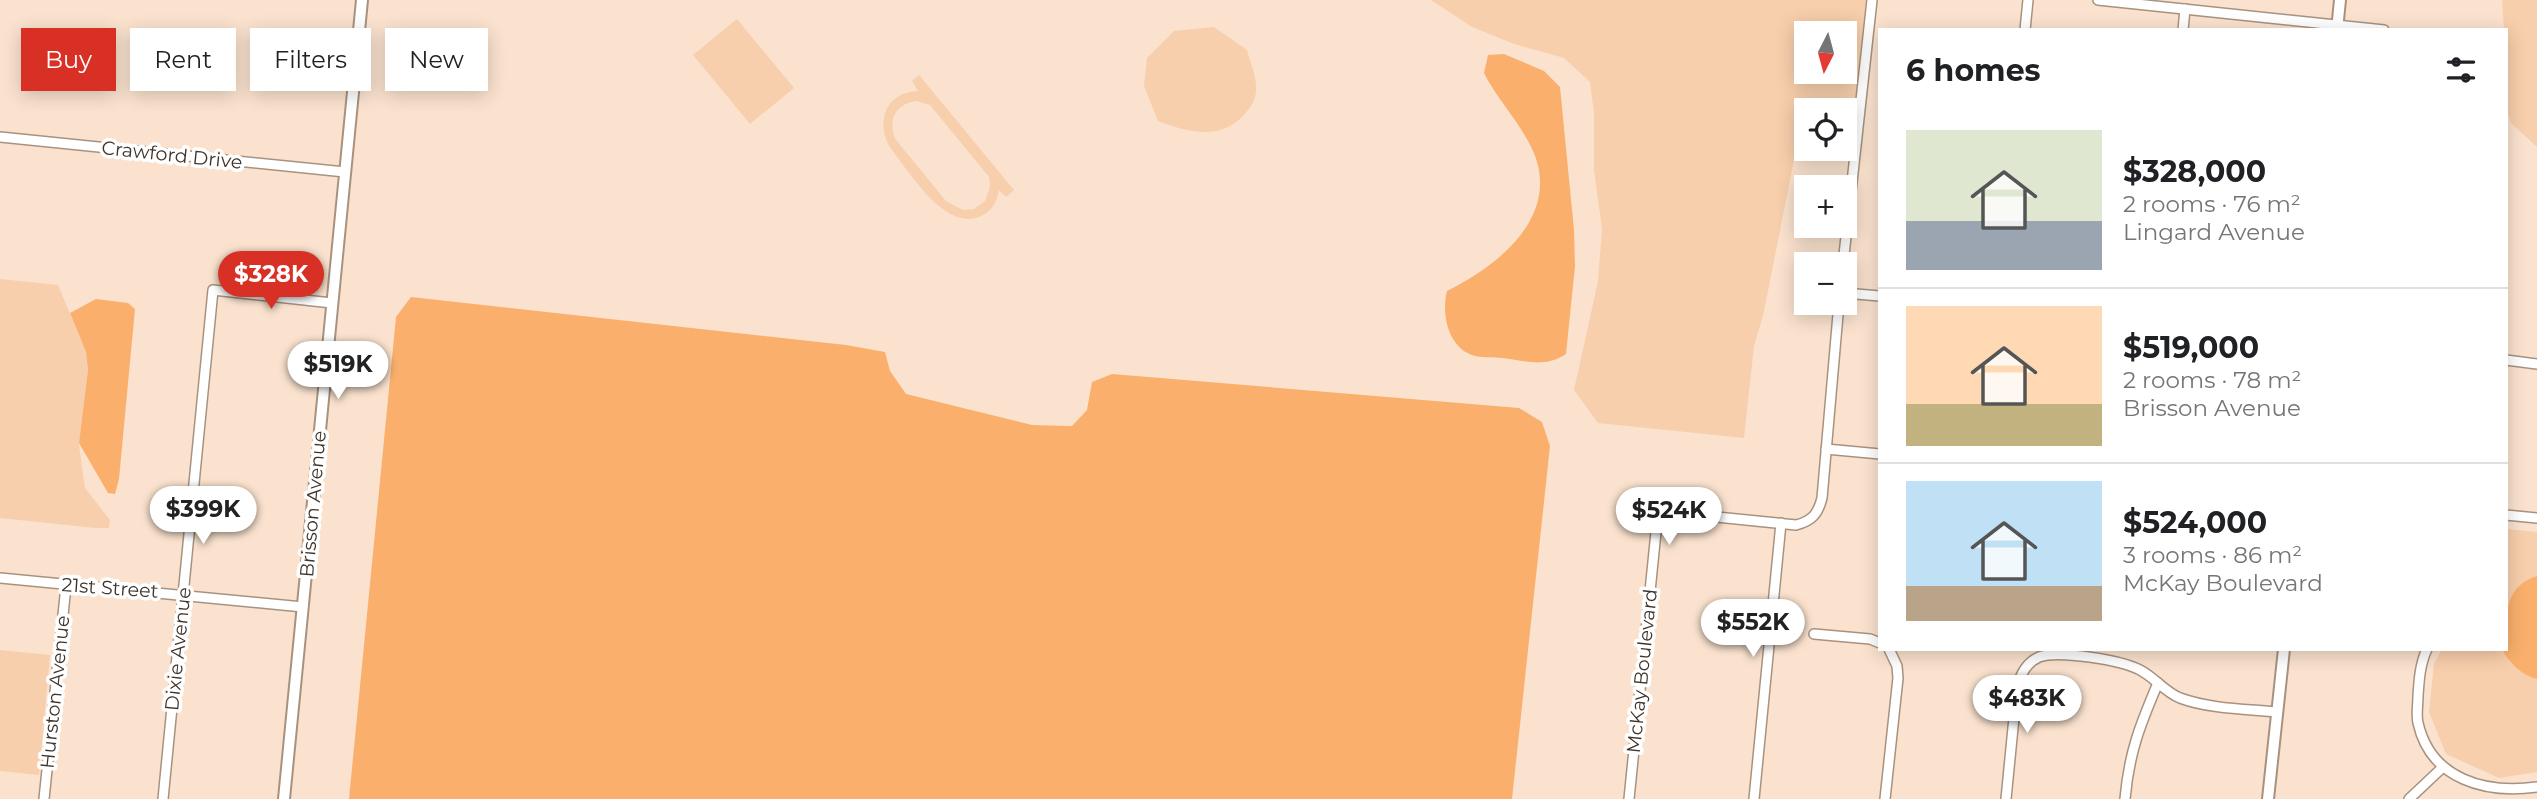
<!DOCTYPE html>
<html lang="en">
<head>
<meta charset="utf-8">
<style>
	:root { --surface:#fff; --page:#f2f2f2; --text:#202124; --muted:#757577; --line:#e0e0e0; --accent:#d93025 }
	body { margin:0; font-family:Montserrat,sans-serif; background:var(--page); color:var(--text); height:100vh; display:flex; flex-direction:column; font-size:26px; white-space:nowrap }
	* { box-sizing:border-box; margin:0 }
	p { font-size:23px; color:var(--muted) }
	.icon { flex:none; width:38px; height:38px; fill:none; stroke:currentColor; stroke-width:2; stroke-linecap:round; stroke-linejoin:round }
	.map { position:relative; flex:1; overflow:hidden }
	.details { position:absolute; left:1878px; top:28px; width:630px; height:623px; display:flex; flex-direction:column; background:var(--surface); border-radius:0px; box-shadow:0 4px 18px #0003 }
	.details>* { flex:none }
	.banner { position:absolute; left:21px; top:28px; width:665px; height:63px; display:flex; gap:14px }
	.needle { width:46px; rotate:186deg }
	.tools { position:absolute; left:1794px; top:21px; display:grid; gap:14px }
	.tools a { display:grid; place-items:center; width:63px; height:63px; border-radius:0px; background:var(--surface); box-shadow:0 4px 18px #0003; font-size:35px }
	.price { position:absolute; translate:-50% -60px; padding:0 16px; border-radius:24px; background:#fff; color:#222; font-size:23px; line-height:46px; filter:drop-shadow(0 2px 4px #0008) }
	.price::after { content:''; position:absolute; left:50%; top:42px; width:21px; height:16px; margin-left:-10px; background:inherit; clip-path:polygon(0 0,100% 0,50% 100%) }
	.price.selected { background:var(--accent); color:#fff }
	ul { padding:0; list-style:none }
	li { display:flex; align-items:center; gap:21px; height:175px; padding:0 28px }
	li+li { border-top:2px solid var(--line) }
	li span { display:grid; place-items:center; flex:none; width:196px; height:140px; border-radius:0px; color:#555 }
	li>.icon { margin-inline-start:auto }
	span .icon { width:84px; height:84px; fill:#fffc; stroke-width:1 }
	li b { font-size:30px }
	h2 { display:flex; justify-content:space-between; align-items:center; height:84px; padding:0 28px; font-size:30px }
	.tag { padding:0 24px; border-radius:0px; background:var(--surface); box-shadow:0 4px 18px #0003; font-size:24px; line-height:63px }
	.tag.selected { background:var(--accent); color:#fff }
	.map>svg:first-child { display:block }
	.green { fill:#f8cfac; fill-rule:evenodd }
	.water { fill:#fab06c }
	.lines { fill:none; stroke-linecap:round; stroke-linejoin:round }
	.minor-casing { stroke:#a8927f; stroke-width:12 }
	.tertiary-casing { stroke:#a8927f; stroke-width:14 }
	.minor { stroke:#fff; stroke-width:9 }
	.tertiary { stroke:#fff; stroke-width:10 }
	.labels { text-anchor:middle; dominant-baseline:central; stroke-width:7; stroke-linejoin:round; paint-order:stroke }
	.street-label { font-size:19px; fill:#3d332b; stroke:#fff }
</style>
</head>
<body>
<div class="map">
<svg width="2537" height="799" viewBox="0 0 2537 799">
	<rect width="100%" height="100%" fill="#fae2ce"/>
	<g class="green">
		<path d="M1431,0H1866L1849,159L1794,160L1763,316L1754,346L1744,438L1598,423L1574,390L1598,281L1602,229L1594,170V113L1590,82L1564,58L1514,44L1472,27ZM1844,33V72H1806V33ZM1844,110V149H1806V110Z"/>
		<path d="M2502,0H2537V147L2511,123L2506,107V30H2504Z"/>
		<path d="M737,19L794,88L750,124L693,55Z"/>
		<path d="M1214,27L1247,50C1250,62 1258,80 1256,92C1255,102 1249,109 1243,116C1219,141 1187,132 1158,121L1144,86L1147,58L1174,31Z"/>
		<path d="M919,75L1014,190L1006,197L999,190C997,202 992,211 981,216C945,233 909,171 889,146C876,121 886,92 918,91L912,81ZM916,101L930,105L989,177L990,187L985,201L974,209L963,210L946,201L896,140C887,121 895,104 916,101Z"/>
		<path d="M0,279L58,285L86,352L88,371L79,445L85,488L110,520L109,528H95L0,518Z"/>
		<path d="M2506,529L2537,532V772L2499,778L2446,754L2429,712L2434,664L2442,649H2506Z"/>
		<path d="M0,650L50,655L39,775L0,771Z"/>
	</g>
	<g class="water">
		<path d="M1504,54L1544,71L1560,87L1574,230L1575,266L1566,354C1545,368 1527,361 1502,358C1494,357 1483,358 1475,356C1448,349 1441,314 1447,291C1504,263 1567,209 1528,141C1515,117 1496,97 1484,73L1488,55Z"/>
		<path d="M411,297L846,345L885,352L890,371L906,394L1032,425L1072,426L1087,410L1092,382L1112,374L1519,408L1542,422L1550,446L1512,799H349L396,317Z"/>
		<path d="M96,299L128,303L135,309L119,479L115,494L108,493L79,443L88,370L86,352L70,313Z"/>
		<path d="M2537,576V679C2523,676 2509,663 2502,649H2506C2506,619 2502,587 2537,576Z"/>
	</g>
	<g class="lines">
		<defs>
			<g id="minor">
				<path d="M2098,0L2384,30"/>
				<path d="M2025,30L2028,0"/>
				<path d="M2183,30L2185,9"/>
				<path d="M0,137L345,172"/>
				<path d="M1843,264L1872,0"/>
				<path d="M1844,293L1880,296"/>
				<path d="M2506,360L2537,364"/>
				<path d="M1826,449L1880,454"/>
				<path d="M2506,515L2537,518"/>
				<path d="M0,578L303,607"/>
				<path d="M1814,634L1870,639L1880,643"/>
				<path d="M2427,649C2420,664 2419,680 2418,696C2418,705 2416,715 2418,723C2431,780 2486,794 2537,787"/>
				<path d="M44,799L66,586"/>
				<path d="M163,799L213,290L332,303"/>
				<path d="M1629,799L1656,532L1667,515L1677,513L1796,525C1812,521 1818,514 1822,498L1839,303"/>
				<path d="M1754,799L1781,523"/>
				<path d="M1885,799L1898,678L1897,666L1889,649"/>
				<path d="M2006,799L2017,687C2021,674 2026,663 2039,657C2059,650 2121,660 2140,670C2154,677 2165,692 2180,698C2210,709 2246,709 2277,712"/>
				<path d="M2125,799C2129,753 2140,725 2158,683"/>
				<path d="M2409,799L2443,767"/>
			</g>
			<g id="tertiary">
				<path d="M2337,30L2340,0"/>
				<path d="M284,799L362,0"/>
				<path d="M2268,799L2284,649"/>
			</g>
		</defs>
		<use href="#minor" class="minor-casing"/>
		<use href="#tertiary" class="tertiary-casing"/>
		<use href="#minor" class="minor"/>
		<use href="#tertiary" class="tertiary"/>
	</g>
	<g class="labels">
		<g class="street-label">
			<text transform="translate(172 155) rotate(6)">Crawford Drive</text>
			<text transform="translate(313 504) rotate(-85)">Brisson Avenue</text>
			<text transform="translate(110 588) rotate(4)">21st Street</text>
			<text transform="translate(178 649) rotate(-84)">Dixie Avenue</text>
			<text transform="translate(1642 671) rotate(-84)">McKay Boulevard</text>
			<text transform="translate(55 692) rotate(-84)">Hurston Avenue</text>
		</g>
	</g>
</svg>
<div class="tools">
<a><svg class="needle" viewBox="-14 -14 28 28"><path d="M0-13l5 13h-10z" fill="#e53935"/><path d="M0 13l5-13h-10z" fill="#757577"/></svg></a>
<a><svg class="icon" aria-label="locate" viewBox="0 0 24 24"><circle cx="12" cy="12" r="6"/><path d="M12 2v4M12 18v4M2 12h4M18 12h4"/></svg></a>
<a>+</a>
<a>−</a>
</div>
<b class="price selected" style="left:271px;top:311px">$328K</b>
<b class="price" style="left:338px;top:401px">$519K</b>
<b class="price" style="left:203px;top:546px">$399K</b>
<b class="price" style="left:1669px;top:547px">$524K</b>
<b class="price" style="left:1753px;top:659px">$552K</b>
<b class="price" style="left:2027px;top:735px">$483K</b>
<div class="banner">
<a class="tag selected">Buy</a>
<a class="tag">Rent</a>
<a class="tag">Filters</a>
<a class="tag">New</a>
</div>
<section class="details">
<h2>6 homes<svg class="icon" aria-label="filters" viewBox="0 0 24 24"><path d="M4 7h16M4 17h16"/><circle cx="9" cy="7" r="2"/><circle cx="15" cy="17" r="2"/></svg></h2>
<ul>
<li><span style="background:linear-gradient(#dfe7d0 65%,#9aa5b1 0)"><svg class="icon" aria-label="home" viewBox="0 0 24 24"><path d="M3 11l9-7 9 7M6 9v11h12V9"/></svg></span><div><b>$328,000</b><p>2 rooms · 76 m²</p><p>Lingard Avenue</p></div></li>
<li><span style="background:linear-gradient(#ffd9b3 70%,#c2b280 0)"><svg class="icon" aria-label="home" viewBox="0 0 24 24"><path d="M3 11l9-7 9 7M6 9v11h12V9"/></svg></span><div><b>$519,000</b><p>2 rooms · 78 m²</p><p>Brisson Avenue</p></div></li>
<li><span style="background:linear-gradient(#bfe0f5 75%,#b9a48a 0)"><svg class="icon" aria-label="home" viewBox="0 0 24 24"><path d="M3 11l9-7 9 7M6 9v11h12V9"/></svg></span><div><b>$524,000</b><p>3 rooms · 86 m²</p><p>McKay Boulevard</p></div></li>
</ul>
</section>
</div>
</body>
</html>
